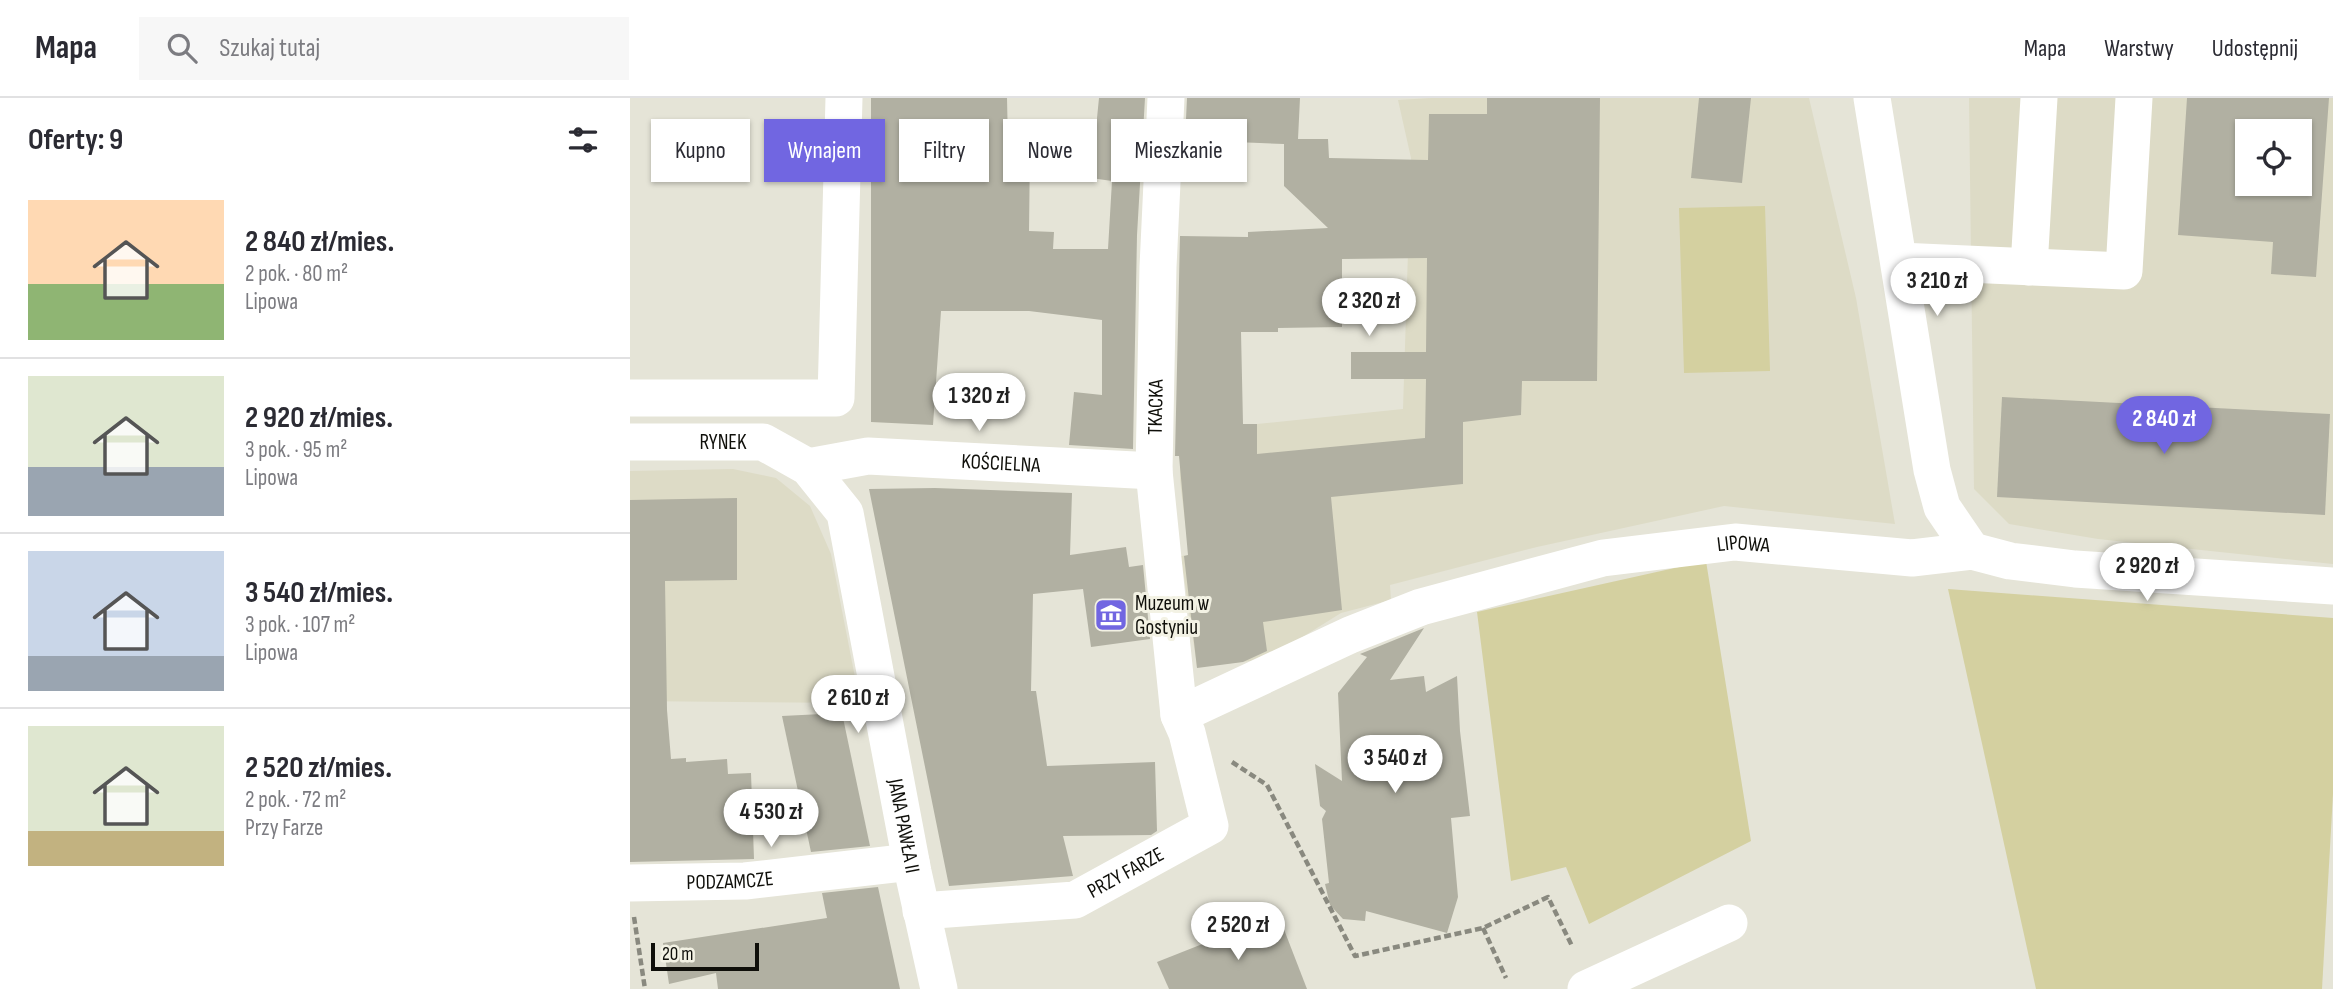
<!DOCTYPE html>
<html lang="pl">
<head>
<meta charset="utf-8">
<style>
	:root { --surface:#fff; --page:#f7f7f7; --text:#2b2b33; --muted:#7c7c81; --line:#e1e1e2; --accent:#7166e1 }
	body { margin:0; font-family:"Sofia Sans Condensed",sans-serif; background:var(--page); color:var(--text); height:100vh; display:flex; flex-direction:column; font-size:26px; white-space:nowrap }
	* { box-sizing:border-box; margin:0 }
	p { font-size:23px; color:var(--muted) }
	.icon { flex:none; width:38px; height:38px; fill:none; stroke:currentColor; stroke-width:2; stroke-linecap:round; stroke-linejoin:round }
	.map { position:relative; flex:1; overflow:hidden }
	.side { display:flex; flex-direction:column; background:var(--surface); width:630px }
	.side>* { flex:none }
	.top-card { position:absolute; left:21px; top:21px; width:665px; height:63px; display:flex; gap:14px }
	.tools { position:absolute; left:1605px; top:21px; display:grid; gap:14px }
	.tools a { display:grid; place-items:center; width:77px; height:77px; border-radius:0px; background:var(--surface); box-shadow:0 2px 5px #0004; font-size:35px }
	.scale { position:absolute; left:21px; bottom:18px; width:108px; box-sizing:border-box; padding-left:7px; border:4px solid #0f0f0a; border-top:0; font-size:19px; line-height:24px; white-space:nowrap; color:#0f0f0a; -webkit-text-stroke:5px #f3f2e4; paint-order:stroke }
	.price { position:absolute; translate:-50% -60px; padding:0 16px; border-radius:24px; background:#fff; color:#222; font-size:23px; line-height:46px; filter:drop-shadow(0 2px 4px #0008) }
	.price::after { content:''; position:absolute; left:50%; top:42px; width:21px; height:16px; margin-left:-10px; background:inherit; clip-path:polygon(0 0,100% 0,50% 100%) }
	.price.active { background:var(--accent); color:#fff }
	ul { padding:0; list-style:none }
	li { display:flex; align-items:center; gap:21px; height:175px; padding:0 28px }
	li+li { border-top:2px solid var(--line) }
	li span { display:grid; place-items:center; flex:none; width:196px; height:140px; border-radius:0px; color:#555 }
	li>.icon { margin-inline-start:auto }
	span .icon { width:84px; height:84px; fill:#fffc; stroke-width:1 }
	li b { font-size:30px }
	h2 { display:flex; justify-content:space-between; align-items:center; height:84px; padding:0 28px; font-size:30px }
	.pill { padding:0 24px; border-radius:0px; background:var(--surface); box-shadow:0 2px 5px #0004; font-size:24px; line-height:63px }
	.pill.active { background:var(--accent); color:#fff }
	header { display:flex; align-items:center; gap:42px; box-sizing:border-box; height:98px; padding:0 35px; background:var(--surface); border-bottom:2px solid var(--line) }
	header strong { font-size:33px }
	nav { display:flex; gap:38px; margin-inline-start:auto; font-size:24px }
	.search { width:490px; height:63px; background:var(--page); display:flex; align-items:center; gap:18px; box-sizing:border-box; padding:0 24px; border-radius:0px; color:var(--muted); font-size:26px }
	main { display:flex; flex:1; min-height:0 }
	.map>svg:first-child { display:block }
	.built { fill:#dddbc6; fill-rule:evenodd }
	.green { fill:#d4d0a0 }
	.building { fill:#b1b0a2; fill-rule:evenodd }
	.lines { fill:none; stroke-linecap:round; stroke-linejoin:round }
	.path { stroke:#89897f; stroke-width:4.5; stroke-dasharray:7 3.5; stroke-linecap:butt }
	.minor { stroke:#fff; stroke-width:37 }
	.labels { text-anchor:middle; dominant-baseline:central; stroke-width:6; stroke-linejoin:round; paint-order:stroke }
	.street-label { font-size:21px; fill:#0f0f0a; stroke:#f3f2e4 }
	.poi-label { font-size:21px; fill:#0f0f0a; stroke:#f3f2e4; text-anchor:start }
</style>
</head>
<body>
<header>
<strong>Mapa</strong>
<div class="search"><svg class="icon" aria-label="search" viewBox="0 0 24 24"><circle cx="10" cy="10" r="6"/><path d="M15 15l6 6"/></svg>Szukaj tutaj</div>
<nav><a>Mapa</a><a>Warstwy</a><a>Udostępnij</a></nav>
</header>
<main>
<section class="side">
<h2>Oferty: 9<svg class="icon" aria-label="filters" viewBox="0 0 24 24"><path d="M4 7h16M4 17h16"/><circle cx="9" cy="7" r="2"/><circle cx="15" cy="17" r="2"/></svg></h2>
<ul>
<li><span style="background:linear-gradient(#ffd9b3 60%,#8fb573 0)"><svg class="icon" aria-label="home" viewBox="0 0 24 24"><path d="M3 11l9-7 9 7M6 9v11h12V9"/></svg></span><div><b>2 840 zł/mies.</b><p>2 pok. · 80 m²</p><p>Lipowa</p></div></li>
<li><span style="background:linear-gradient(#dfe7d0 65%,#9aa5b1 0)"><svg class="icon" aria-label="home" viewBox="0 0 24 24"><path d="M3 11l9-7 9 7M6 9v11h12V9"/></svg></span><div><b>2 920 zł/mies.</b><p>3 pok. · 95 m²</p><p>Lipowa</p></div></li>
<li><span style="background:linear-gradient(#c9d6e8 75%,#9aa5b1 0)"><svg class="icon" aria-label="home" viewBox="0 0 24 24"><path d="M3 11l9-7 9 7M6 9v11h12V9"/></svg></span><div><b>3 540 zł/mies.</b><p>3 pok. · 107 m²</p><p>Lipowa</p></div></li>
<li><span style="background:linear-gradient(#dfe7d0 75%,#c2b280 0)"><svg class="icon" aria-label="home" viewBox="0 0 24 24"><path d="M3 11l9-7 9 7M6 9v11h12V9"/></svg></span><div><b>2 520 zł/mies.</b><p>2 pok. · 72 m²</p><p>Przy Farze</p></div></li>
</ul>
</section>
<div class="map">
<svg width="1703" height="891" viewBox="0 0 1703 891">
	<rect width="100%" height="100%" fill="#e5e4d7"/>
	<g class="built">
		<path d="M801,0H1179L1226,200L1265,426L1094,408L907,449L760,487L761,502L711,515L637,561L567,569L551,458L559,457L550,382V330L627,326L773,311L781,60L768,2Z"/>
		<path d="M1339,0H1703V466L1468,441L1379,426L1344,391ZM1617,33H1670V86H1617Z"/>
		<path d="M103,371L146,380L180,408L201,456L230,605L0,603V373Z"/>
	</g>
	<g class="green">
		<path d="M1135,108L1140,273L1054,275L1049,110Z"/>
		<path d="M1076,463L1121,743L959,826L936,769L881,783L847,514Z"/>
		<path d="M1318,491L1703,520V696L1692,891H1406Z"/>
	</g>
	<g class="building">
		<path d="M241,0H377L378,46L400,49L399,133L424,134L423,151H478L482,83L461,80L469,0H515L507,137L503,351L439,347L444,294L472,297V222L399,213H311L303,327L241,324Z"/>
		<path d="M557,0H670L668,41H698L699,60L798,62L799,16H857V0H970L967,283H892L891,317L833,324V386L701,399L712,512L633,524L637,553L613,564L567,570L554,458L558,457L549,358H545L550,138L618,139V134L698,130L654,88V46L555,42ZM797,160L796,254H721V281H796L795,340L627,356V326H613L611,234H648V230L712,229V161Z"/>
		<path d="M1069,0H1121L1112,85L1061,80Z"/>
		<path d="M1557,0H1699L1686,179L1641,176L1643,144L1548,137ZM1617,33H1670V86H1617Z"/>
		<path d="M1372,299L1700,316L1695,417L1367,399Z"/>
		<path d="M305,390L442,395L440,457L496,449L499,469L513,467L520,541L461,549L453,491L403,496L401,593H406L417,668L525,664L527,733L521,737L433,738L443,778L319,788L239,391Z"/>
		<path d="M107,400V482L35,483L37,612L41,661L56,660V664L97,661L98,676L121,675L124,761L0,764V402Z"/>
		<path d="M794,530L760,582L794,578L796,594L827,578L830,633L840,718L821,720L828,799L817,835L736,813L735,823L713,821L700,807L695,786L699,785L692,721L696,713L690,708L685,666L712,683L708,595L737,559L730,556Z"/>
		<path d="M212,615L240,748L181,754L152,618Z"/>
		<path d="M248,789L270,891H88L86,875L39,886L33,845L197,820L192,795Z"/>
		<path d="M648,816L677,891H539L527,864Z"/>
	</g>
	<g class="lines">
		<g class="path">
			<path d="M602,664L637,687L725,858L853,830L918,799L942,848"/>
			<path d="M4,819L15,891"/>
			<path d="M853,830L876,880"/>
		</g>
		<g class="minor">
			<path d="M1242,0L1302,372L1312,409L1342,453"/>
			<path d="M1269,163L1494,173L1504,0"/>
			<path d="M1399,169L1409,0"/>
			<path d="M0,300H206L214,0"/>
			<path id="s1" d="M0,344H133L178,369L215,415L283,774L309,891"/>
			<path id="s2" d="M178,369L238,358L524,373"/>
			<path id="s3" d="M549,617L720,537L791,509L973,460L1105,444L1282,460L1342,453L1380,463L1445,471L1703,488"/>
			<path id="s4" d="M0,785L115,783L281,764"/>
			<path id="s5" d="M291,813L445,802L580,728L557,635L549,617L524,373L528,169L536,0"/>
			<path d="M956,891L1099,825"/>
		</g>
	</g>
	<defs>
		<symbol id="museum-square" viewBox="-11 -11 22 22"><rect x="-9" y="-9" width="18" height="18" rx="4" fill="#7166e1" stroke="#f3f2e4"/><path d="M0-6L6-3V-2H-6V-3ZM-5-1h2V3h-2ZM-1-1h2V3h-2ZM3-1h2V3H3ZM-6 4H6V6H-6Z" fill="#fff"/></symbol>
	</defs>
	<g fill-rule="evenodd">
		<use href="#museum-square" x="462" y="498" width="38" height="38"/>
	</g>
	<g class="labels">
		<g class="street-label">
			<text stroke="none"><textPath href="#s5" startOffset="733">TKACKA</textPath></text>
			<text stroke="none"><textPath href="#s1" startOffset="93">RYNEK</textPath></text>
			<text stroke="none"><textPath href="#s2" startOffset="194">KOŚCIELNA</textPath></text>
			<text stroke="none"><textPath href="#s3" startOffset="595">LIPOWA</textPath></text>
			<text stroke="none"><textPath href="#s1" startOffset="562">JANA PAWŁA II</textPath></text>
			<text stroke="none"><textPath href="#s5" startOffset="212">PRZY FARZE</textPath></text>
			<text stroke="none"><textPath href="#s4" startOffset="100">PODZAMCZE</textPath></text>
		</g>
		<g class="poi-label">
			<text x="505" y="505">Muzeum w<tspan x="505" dy="24">Gostyniu</tspan></text>
		</g>
	</g>
</svg>
<div class="tools">
<a><svg class="icon" aria-label="locate" viewBox="0 0 24 24"><circle cx="12" cy="12" r="6"/><path d="M12 2v4M12 18v4M2 12h4M18 12h4"/></svg></a>
</div>
<div class="scale">20 m</div>
<b class="price" style="left:1307px;top:220px">3 210 zł</b>
<b class="price" style="left:739px;top:240px">2 320 zł</b>
<b class="price" style="left:349px;top:335px">1 320 zł</b>
<b class="price active" style="left:1534px;top:358px">2 840 zł</b>
<b class="price" style="left:1517px;top:505px">2 920 zł</b>
<b class="price" style="left:228px;top:637px">2 610 zł</b>
<b class="price" style="left:765px;top:697px">3 540 zł</b>
<b class="price" style="left:141px;top:751px">4 530 zł</b>
<b class="price" style="left:608px;top:864px">2 520 zł</b>
<div class="top-card">
<a class="pill">Kupno</a>
<a class="pill active">Wynajem</a>
<a class="pill">Filtry</a>
<a class="pill">Nowe</a>
<a class="pill">Mieszkanie</a>
</div>
</div>
</main>
</body>
</html>
